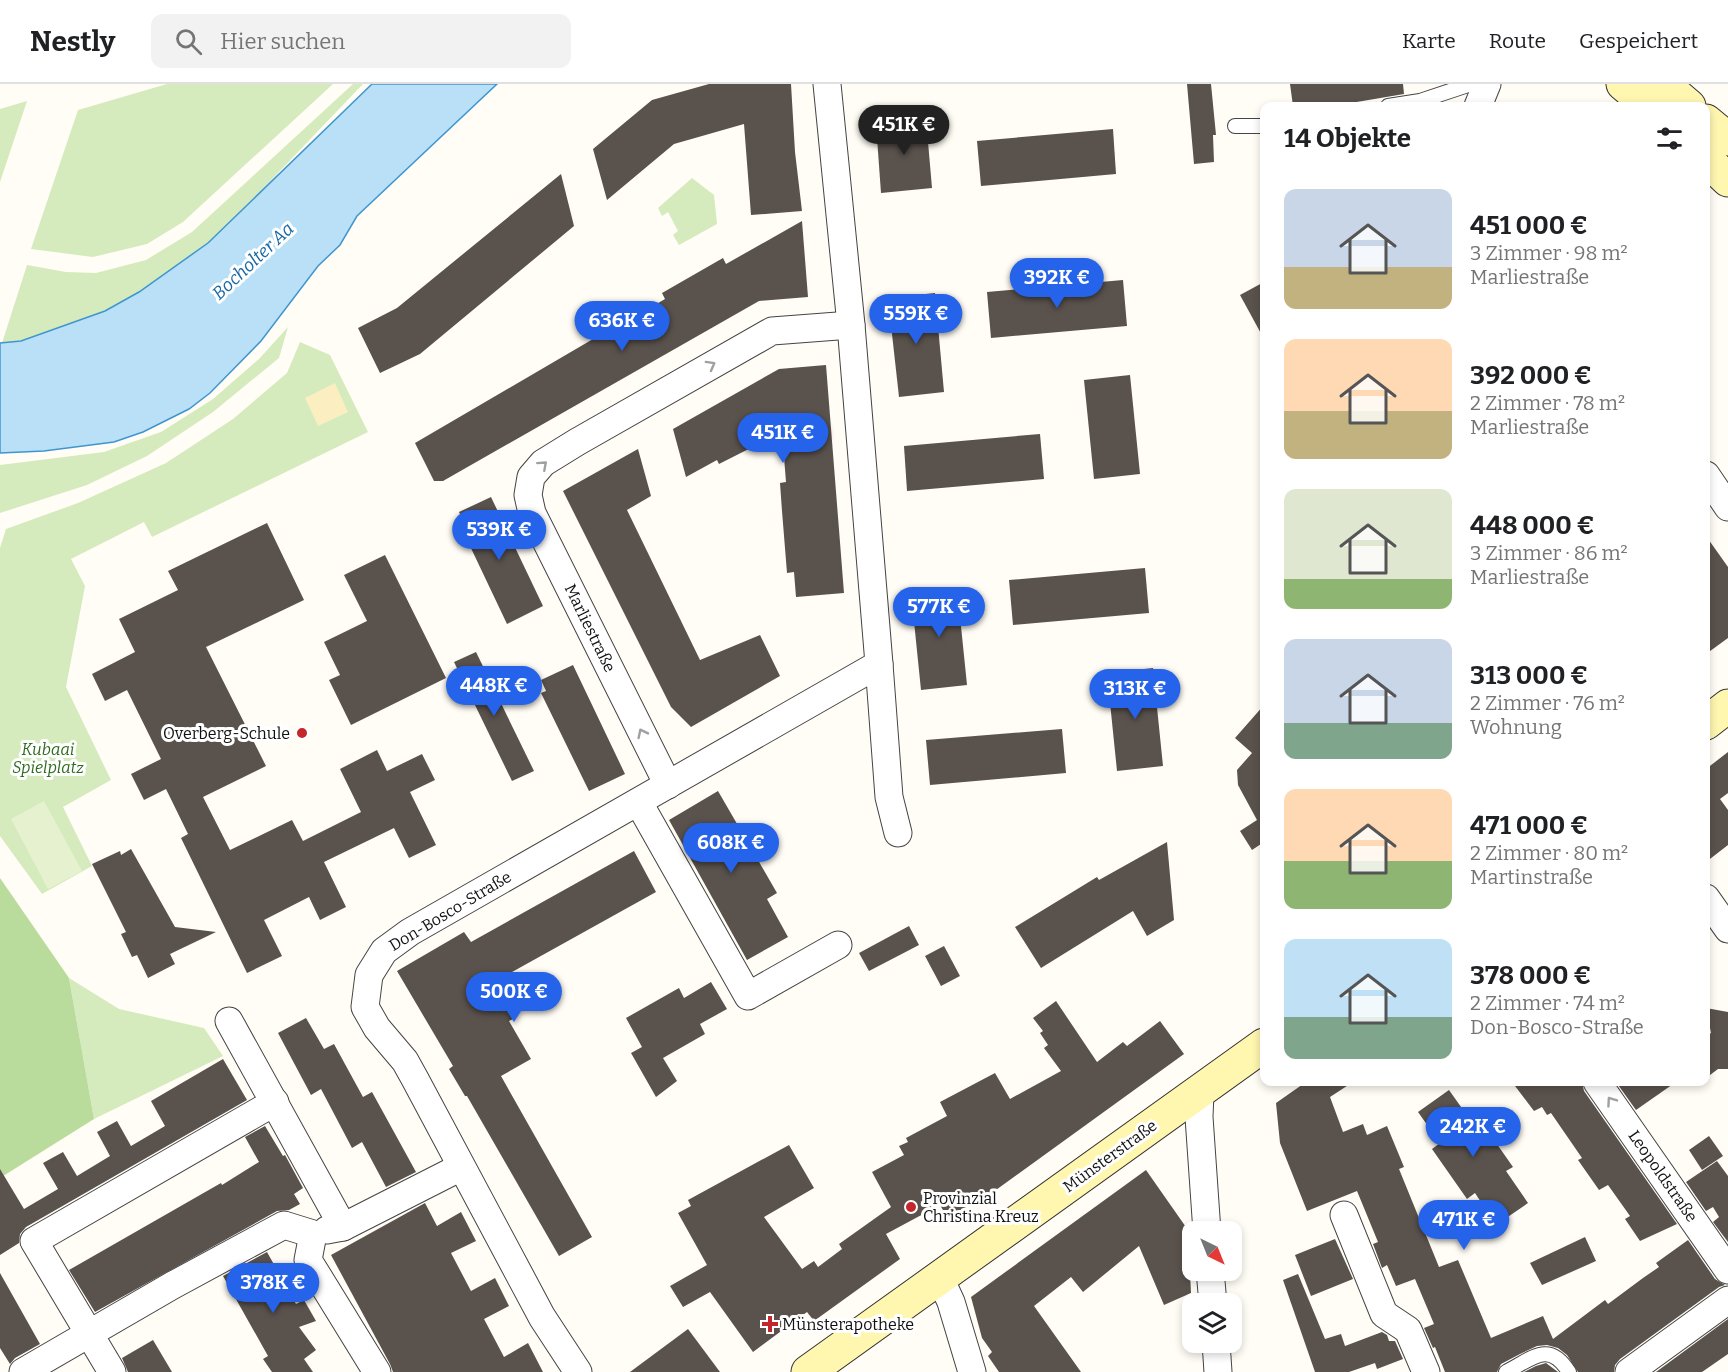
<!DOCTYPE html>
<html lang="de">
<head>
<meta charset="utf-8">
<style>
	:root { --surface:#fff; --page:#f2f2f2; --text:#202124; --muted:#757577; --line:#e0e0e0; --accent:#2563eb }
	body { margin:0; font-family:Bitter,serif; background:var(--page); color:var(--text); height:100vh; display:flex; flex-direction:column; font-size:22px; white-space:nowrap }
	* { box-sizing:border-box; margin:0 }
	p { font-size:20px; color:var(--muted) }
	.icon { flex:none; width:33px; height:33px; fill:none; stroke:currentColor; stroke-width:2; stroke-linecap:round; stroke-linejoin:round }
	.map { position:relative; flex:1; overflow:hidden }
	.sheet { position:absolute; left:1260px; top:18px; width:450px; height:984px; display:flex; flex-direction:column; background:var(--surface); border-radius:12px; box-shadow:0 3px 9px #0003 }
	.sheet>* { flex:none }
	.needle { width:39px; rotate:137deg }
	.fabs { position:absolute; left:1182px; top:1137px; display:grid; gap:12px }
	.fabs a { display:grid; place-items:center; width:60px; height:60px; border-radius:12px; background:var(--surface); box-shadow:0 3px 9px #0003; font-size:30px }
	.price { position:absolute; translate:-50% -51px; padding:0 14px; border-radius:21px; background:var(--accent); color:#fff; font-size:20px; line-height:39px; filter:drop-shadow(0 2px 3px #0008) }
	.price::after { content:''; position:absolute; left:50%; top:36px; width:18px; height:14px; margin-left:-9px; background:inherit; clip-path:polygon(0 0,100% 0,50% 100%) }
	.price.selected { background:#222; color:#fff }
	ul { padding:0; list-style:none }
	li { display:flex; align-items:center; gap:18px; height:150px; padding:0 24px }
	li span { display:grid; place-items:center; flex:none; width:168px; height:120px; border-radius:12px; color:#555 }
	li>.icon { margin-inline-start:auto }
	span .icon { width:72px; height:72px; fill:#fffc; stroke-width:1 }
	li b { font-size:26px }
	h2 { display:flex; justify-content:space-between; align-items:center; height:72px; padding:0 24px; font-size:26px }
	header { display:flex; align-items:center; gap:36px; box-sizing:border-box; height:84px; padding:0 30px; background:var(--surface); border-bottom:2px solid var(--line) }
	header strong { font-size:28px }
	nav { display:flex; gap:33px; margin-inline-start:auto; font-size:21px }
	.search { width:420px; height:54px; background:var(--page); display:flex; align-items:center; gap:15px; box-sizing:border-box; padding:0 21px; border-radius:12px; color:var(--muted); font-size:22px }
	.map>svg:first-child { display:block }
	.green { fill:#d5ebbd }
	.forest { fill:#b9dc9c }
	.sand { fill:#fbeec1 }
	.pitch { fill:#e6f2cf }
	.water { fill:#b9e0f7; stroke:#3f96cf; stroke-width:1.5 }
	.building { fill:#5a524d }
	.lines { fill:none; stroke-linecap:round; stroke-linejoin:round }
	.service-casing { stroke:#444; stroke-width:16 }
	.minor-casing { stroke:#444; stroke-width:29 }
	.secondary-casing { stroke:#333; stroke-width:35 }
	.service { stroke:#fff; stroke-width:14 }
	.minor { stroke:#fff; stroke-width:27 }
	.secondary { stroke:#fff6b0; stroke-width:33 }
	.oneway { stroke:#a0a0a0 }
	.poi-dot { fill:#c4262e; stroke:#fff; stroke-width:2 }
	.labels { text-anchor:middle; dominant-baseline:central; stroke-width:6; stroke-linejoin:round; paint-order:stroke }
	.street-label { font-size:16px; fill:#111; stroke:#fff }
	.poi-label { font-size:16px; fill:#111; stroke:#fff; text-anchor:start }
	.park-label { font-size:16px; font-style:italic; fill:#2f6b1f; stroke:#fff }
	.water-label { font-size:18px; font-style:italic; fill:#1768a6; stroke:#fff }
</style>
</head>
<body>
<header>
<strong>Nestly</strong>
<div class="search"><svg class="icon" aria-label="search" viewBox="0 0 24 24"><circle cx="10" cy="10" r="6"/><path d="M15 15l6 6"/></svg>Hier suchen</div>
<nav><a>Karte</a><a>Route</a><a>Gespeichert</a></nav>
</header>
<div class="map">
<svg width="1728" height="1288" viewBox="0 0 1728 1288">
	<rect width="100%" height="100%" fill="#fffdf5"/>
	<g class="green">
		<path d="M167,0H333L183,138L147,160L93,173L31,165L78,26Z"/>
		<path d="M353,0H363L231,138L189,176L134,216L44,261L2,259L27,181L66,188L96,189L146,176L192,148Z"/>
		<path d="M27,17L0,98V25Z"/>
		<path d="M692,94L714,111L717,140L679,161L673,151L678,147L668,128L662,132L658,124Z"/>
		<path d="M288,243L279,274L213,328L147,372L87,401L0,429V381L104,368L161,348L213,315L259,275Z"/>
		<path d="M300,258L330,271L368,348L152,453L144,438L71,475L85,502L66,603L111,696L63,723L92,782L42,810L0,752V464L6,445L78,419L166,379L233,335L287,289Z"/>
		<path d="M69,894L119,925L204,944L223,972L94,1035Z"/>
	</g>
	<path class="forest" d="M0,794L69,894L94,1035L0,1094Z"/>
	<path class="sand" d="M335,299L348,328L318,342L305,314Z"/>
	<path class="pitch" d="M44,717L82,787L48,805L11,735Z"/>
	<path class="water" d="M372,0H497L357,132L340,161L318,182L261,257L210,309L189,325L143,348L114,358L44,367L0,369V259L21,257L105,227L139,208L208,159Z"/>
	<g class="building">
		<path d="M709,0H791L795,68L802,127L751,131L744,40L674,60L607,116L593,65L652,16Z"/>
		<path d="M1187,0H1211L1216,51H1213L1214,78L1194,80Z"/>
		<path d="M1290,0H1403L1404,10L1333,22H1293Z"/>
		<path d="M926,35L932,104L881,109L876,40Z"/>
		<path d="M1113,45L1116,90L981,102L977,57Z"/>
		<path d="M561,90L574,142L420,270L380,289L358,244L397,224Z"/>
		<path d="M802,137L808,213L759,217L443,397H434L415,359L605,248L606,250L665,215L662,209L723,174L726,180Z"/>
		<path d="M1123,196L1127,242L991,254L987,208Z"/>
		<path d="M1264,198V255L1240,211Z"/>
		<path d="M935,209L944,308L899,313L888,214Z"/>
		<path d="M826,281L844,509L796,513L794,488L787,489L782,427L780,399L786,398L782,348L719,380L717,376L686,393L673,345L779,285Z"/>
		<path d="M1130,291L1140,390L1094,395L1084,296Z"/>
		<path d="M1040,350L1044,395L907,407L904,362Z"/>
		<path d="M638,365L651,412L627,426L700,576L760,551L780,592L691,643L671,623L563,407Z"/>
		<path d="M491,413L543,522L507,540L460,441L464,438L459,428Z"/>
		<path d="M267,439L304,516L206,563L266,682L203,713L230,766L292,736L303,757L361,728L340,685L377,666L387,687L422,670L435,696L410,708L436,761L409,774L394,744L324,778L346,823L320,836L309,813L264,836L282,872L247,889L181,754L188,750L166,705L144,716L131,690L161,675L127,606L105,617L92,590L135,568L119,535L178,506L168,487Z"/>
		<path d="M1706,452L1728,483V554L1706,570Z"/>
		<path d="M385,471L446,594L351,641L329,596L340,591L324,558L367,537L344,491Z"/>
		<path d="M1145,484L1149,529L1013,541L1009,496Z"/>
		<path d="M957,503L967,601L921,606L911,508Z"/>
		<path d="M476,568L534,687L512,697L454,578Z"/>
		<path d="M573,581L625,690L589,707L541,609L546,607L541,596Z"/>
		<path d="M1153,584L1163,682L1117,687L1107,589Z"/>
		<path d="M1264,621V758L1252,766L1240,747L1257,736L1238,701L1237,686L1252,669L1235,654Z"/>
		<path d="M1062,645L1066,689L930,701L926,656Z"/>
		<path d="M1728,668V709L1720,715L1728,726V761L1706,778V685Z"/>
		<path d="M718,707L777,809L767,815L788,853L747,876L669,736Z"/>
		<path d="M1167,758L1174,836L1147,852L1133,827L1041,884L1015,843L1097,793L1099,796Z"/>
		<path d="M131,765L175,843L216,848L170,870L175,880L148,894L137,871L132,873L121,850L126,848L92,780L120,767L121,771Z"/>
		<path d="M634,767L656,808L494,898L515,934L509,937L531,975L501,992L592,1153L559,1172L467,1012H465L449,985L453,982L397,887L464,848L471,858Z"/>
		<path d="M909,842L919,861L869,887L859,869Z"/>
		<path d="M944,862L960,892L941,902L925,872Z"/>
		<path d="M711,898L727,925L700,940L705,950L663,974L677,997L656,1013L631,969L642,963L626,934L679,904L684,914Z"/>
		<path d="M1056,917L1097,978L1123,958L1127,962L1160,937L1184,970L989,1111L947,1133L940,1121L886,1150L900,1175L814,1237L807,1228L753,1268L710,1208L683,1223L670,1202L707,1181L678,1129L691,1122L688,1116L789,1061L814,1104L764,1133L802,1185L814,1177L818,1183L842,1165L839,1160L891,1123L872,1088L904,1071L899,1062L908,1058L906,1054L947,1032L940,1018L995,989L1010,1015L1061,987L1044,964L1048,961L1040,949L1043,947L1033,934Z"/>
		<path d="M1706,924L1728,928V985H1718L1706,994V952L1711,949Z"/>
		<path d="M306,934L324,965L334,960L363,1013L372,1008L416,1088L386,1103L362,1058L352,1064L321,1005L311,1011L278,949Z"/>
		<path d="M223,975L247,1016L26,1143L20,1150L19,1159L0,1171V1085L24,1125L58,1105L43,1079L63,1068L77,1092L110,1072L97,1048L117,1037L131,1062L165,1042L151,1017Z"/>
		<path d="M1306,998H1353L1330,1013L1343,1048L1363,1040L1367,1051L1387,1042L1404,1083L1399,1085L1439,1183L1458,1176L1491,1254L1543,1232L1553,1255L1605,1216L1608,1220L1643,1194L1659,1183L1656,1179L1688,1156L1715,1195L1725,1201L1719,1203L1620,1275L1615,1281L1614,1288H1578L1567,1271L1558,1264L1547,1261L1537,1262L1520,1270L1501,1280L1497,1288H1445L1435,1263L1433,1264L1424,1244L1434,1240L1415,1195L1396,1202L1387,1181L1382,1184L1373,1160L1378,1158L1357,1107L1307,1127L1280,1059L1276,1019Z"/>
		<path d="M1512,998H1582L1584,1007L1677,1140L1640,1157L1625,1135L1630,1132L1608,1101L1599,1106L1578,1076L1582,1074L1551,1029L1547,1031L1542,1023L1534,1027Z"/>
		<path d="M1616,998H1676L1636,1026Z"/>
		<path d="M1449,1006L1471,1037L1478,1033L1513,1083L1506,1087L1528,1119L1496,1141L1475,1109L1467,1115L1432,1065L1440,1059L1418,1028Z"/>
		<path d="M265,1042L283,1072L285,1071L303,1104L294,1110L300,1120L289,1126L277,1127L95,1228L69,1186L221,1099L222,1101L259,1078L245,1053Z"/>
		<path d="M1709,1052L1723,1072L1702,1086L1689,1066Z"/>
		<path d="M1717,1077L1728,1092V1158L1713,1138L1719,1133L1713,1123L1706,1127L1686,1098Z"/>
		<path d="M1146,1086L1188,1146L1191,1209L1164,1221L1139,1162L1083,1208L1071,1193L1034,1222L1081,1288H999L988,1272L992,1268L982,1254L971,1213Z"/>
		<path d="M425,1119L437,1142L461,1128L476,1157L451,1169L471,1207L495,1194L509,1222L484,1235L504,1273L528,1259L543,1288H393L390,1280L331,1171Z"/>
		<path d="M1585,1153L1596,1177L1542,1201L1530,1179Z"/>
		<path d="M1335,1155L1353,1195L1311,1212L1295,1171Z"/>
		<path d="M267,1168L296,1220L304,1216L316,1237L299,1243L316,1266L304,1275L313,1288H272L263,1275L268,1272L223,1192Z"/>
		<path d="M0,1189L40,1260L15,1274L10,1280L0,1264Z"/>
		<path d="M1298,1190L1325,1255L1341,1250L1345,1262L1382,1248L1387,1251L1389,1257H1395L1403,1275L1377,1285L1375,1279L1349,1288H1315L1283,1196Z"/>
		<path d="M1728,1235V1270L1702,1288H1656Z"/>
		<path d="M688,1245L720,1288H630Z"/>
		<path d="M153,1256L172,1288H128L122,1274Z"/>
		<path d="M1546,1279L1558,1288H1524L1536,1282Z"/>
	</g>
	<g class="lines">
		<defs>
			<g id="service">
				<path d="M1388,22L1420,17L1468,1"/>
				<path d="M1235,42H1264"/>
				<path d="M1506,1288C1533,1274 1549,1256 1569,1288"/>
			</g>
			<g id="minor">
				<path d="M1478,22L1487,0"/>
				<path d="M1706,391L1728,423"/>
				<path d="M879,580L889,713L898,749"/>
				<path d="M668,701L532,429L528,411L531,393L543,379L577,358L772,247L851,241"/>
				<path d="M639,719L748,912L838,861"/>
				<path d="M1706,814L1728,845"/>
				<path d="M229,937L343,1143"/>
				<path d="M1597,998L1728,1186"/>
				<path d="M1200,1008L1199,1033L1207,1148"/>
				<path d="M1344,1131L1384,1230L1408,1246L1426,1288"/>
				<path d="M327,1146L343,1143L461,1083"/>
				<path d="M1210,1186L1213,1220"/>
				<path d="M940,1194L951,1218L972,1288"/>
				<path d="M1216,1258L1218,1288"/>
				<path d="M23,1288L173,1201L284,1141L313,1150L308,1176L377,1288"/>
				<path d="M112,1288L34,1157L275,1018"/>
				<path d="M578,1288L542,1233L415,995L405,977L377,944L365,923L369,891L384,867L410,848L879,580L851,241L827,0"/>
				<path d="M1629,1288L1728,1216"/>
			</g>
			<g id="secondary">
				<path d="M1623,0L1649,22"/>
				<path d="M1663,0L1689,22"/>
				<path d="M1706,37L1728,55"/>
				<path d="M1706,75L1728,96"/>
				<path d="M1706,639L1728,622"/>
				<path d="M808,1288L1264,961"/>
			</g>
		</defs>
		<use href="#service" class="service-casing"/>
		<use href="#minor" class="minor-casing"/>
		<use href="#secondary" class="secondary-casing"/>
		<use href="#service" class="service"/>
		<use href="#minor" class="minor"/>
		<use href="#secondary" class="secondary"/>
	</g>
	<defs><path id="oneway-chevron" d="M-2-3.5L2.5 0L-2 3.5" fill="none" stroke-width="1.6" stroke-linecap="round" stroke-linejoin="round" transform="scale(1.5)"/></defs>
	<g class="oneway">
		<use href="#oneway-chevron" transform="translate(711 281) rotate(-29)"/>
		<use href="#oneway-chevron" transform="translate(543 381) rotate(-42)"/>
		<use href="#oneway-chevron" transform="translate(642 649) rotate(-116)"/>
		<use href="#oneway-chevron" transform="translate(1611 1017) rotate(-125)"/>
	</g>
	<g class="poi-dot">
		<circle cx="302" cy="649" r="6"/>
		<circle cx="911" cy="1123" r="6"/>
		<path d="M767 1231h6v6h6v6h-6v6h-6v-6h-6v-6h6z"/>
	</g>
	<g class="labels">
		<g class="street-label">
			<text transform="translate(590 544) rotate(64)">Marliestraße</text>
			<text transform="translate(450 827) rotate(-31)">Don-Bosco-Straße</text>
			<text transform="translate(1110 1072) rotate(-36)">Münsterstraße</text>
			<text transform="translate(1663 1092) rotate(55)">Leopoldstraße</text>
		</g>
		<g class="poi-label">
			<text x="290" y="649" text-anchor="end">Overberg-Schule</text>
			<text x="923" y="1114">Provinzial<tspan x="923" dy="18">Christina Kreuz</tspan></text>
			<text x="782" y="1240">Münsterapotheke</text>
		</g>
		<g class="park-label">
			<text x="48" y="665">Kubaai<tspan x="48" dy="18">Spielplatz</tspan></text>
		</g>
		<g class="water-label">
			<text transform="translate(253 177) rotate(-43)">Bocholter Aa</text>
		</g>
	</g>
</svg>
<div class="fabs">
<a><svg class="needle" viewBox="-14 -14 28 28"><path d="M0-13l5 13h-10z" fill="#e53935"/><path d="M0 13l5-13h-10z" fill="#757577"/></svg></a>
<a><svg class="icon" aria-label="layers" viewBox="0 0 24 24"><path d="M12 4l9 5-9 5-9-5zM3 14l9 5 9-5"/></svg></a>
</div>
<b class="price selected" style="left:904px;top:72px">451K €</b>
<b class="price" style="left:1057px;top:225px">392K €</b>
<b class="price" style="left:916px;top:261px">559K €</b>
<b class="price" style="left:622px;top:268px">636K €</b>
<b class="price" style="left:783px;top:380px">451K €</b>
<b class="price" style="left:499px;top:477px">539K €</b>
<b class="price" style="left:939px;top:554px">577K €</b>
<b class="price" style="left:494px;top:633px">448K €</b>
<b class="price" style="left:1135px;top:636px">313K €</b>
<b class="price" style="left:731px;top:790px">608K €</b>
<b class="price" style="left:514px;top:939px">500K €</b>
<b class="price" style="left:1473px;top:1074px">242K €</b>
<b class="price" style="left:1464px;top:1167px">471K €</b>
<b class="price" style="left:273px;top:1230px">378K €</b>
<section class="sheet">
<h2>14 Objekte<svg class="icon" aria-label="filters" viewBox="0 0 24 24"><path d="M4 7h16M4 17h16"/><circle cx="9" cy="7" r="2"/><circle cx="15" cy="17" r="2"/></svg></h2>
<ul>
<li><span style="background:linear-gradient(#c9d6e8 65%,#c2b280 0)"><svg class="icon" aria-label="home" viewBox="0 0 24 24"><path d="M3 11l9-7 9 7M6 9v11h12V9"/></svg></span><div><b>451 000 €</b><p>3 Zimmer · 98 m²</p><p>Marliestraße</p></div></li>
<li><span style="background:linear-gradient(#ffd9b3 60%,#c2b280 0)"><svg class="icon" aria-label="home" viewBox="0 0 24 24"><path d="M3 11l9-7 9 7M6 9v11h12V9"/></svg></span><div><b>392 000 €</b><p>2 Zimmer · 78 m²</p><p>Marliestraße</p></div></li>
<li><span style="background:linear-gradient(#dfe7d0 75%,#8fb573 0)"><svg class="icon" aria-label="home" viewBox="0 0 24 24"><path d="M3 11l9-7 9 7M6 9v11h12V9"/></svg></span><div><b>448 000 €</b><p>3 Zimmer · 86 m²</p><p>Marliestraße</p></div></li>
<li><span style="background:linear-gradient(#c9d6e8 70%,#7fa58c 0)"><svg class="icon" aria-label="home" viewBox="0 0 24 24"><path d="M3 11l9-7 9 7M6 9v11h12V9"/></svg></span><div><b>313 000 €</b><p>2 Zimmer · 76 m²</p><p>Wohnung</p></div></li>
<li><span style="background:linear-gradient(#ffd9b3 60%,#8fb573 0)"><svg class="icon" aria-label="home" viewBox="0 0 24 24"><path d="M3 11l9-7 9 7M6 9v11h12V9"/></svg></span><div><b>471 000 €</b><p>2 Zimmer · 80 m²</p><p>Martinstraße</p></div></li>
<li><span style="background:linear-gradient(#bfe0f5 65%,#7fa58c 0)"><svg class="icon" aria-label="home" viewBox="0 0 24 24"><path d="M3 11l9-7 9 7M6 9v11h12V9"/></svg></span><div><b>378 000 €</b><p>2 Zimmer · 74 m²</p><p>Don-Bosco-Straße</p></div></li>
</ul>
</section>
</div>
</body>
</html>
